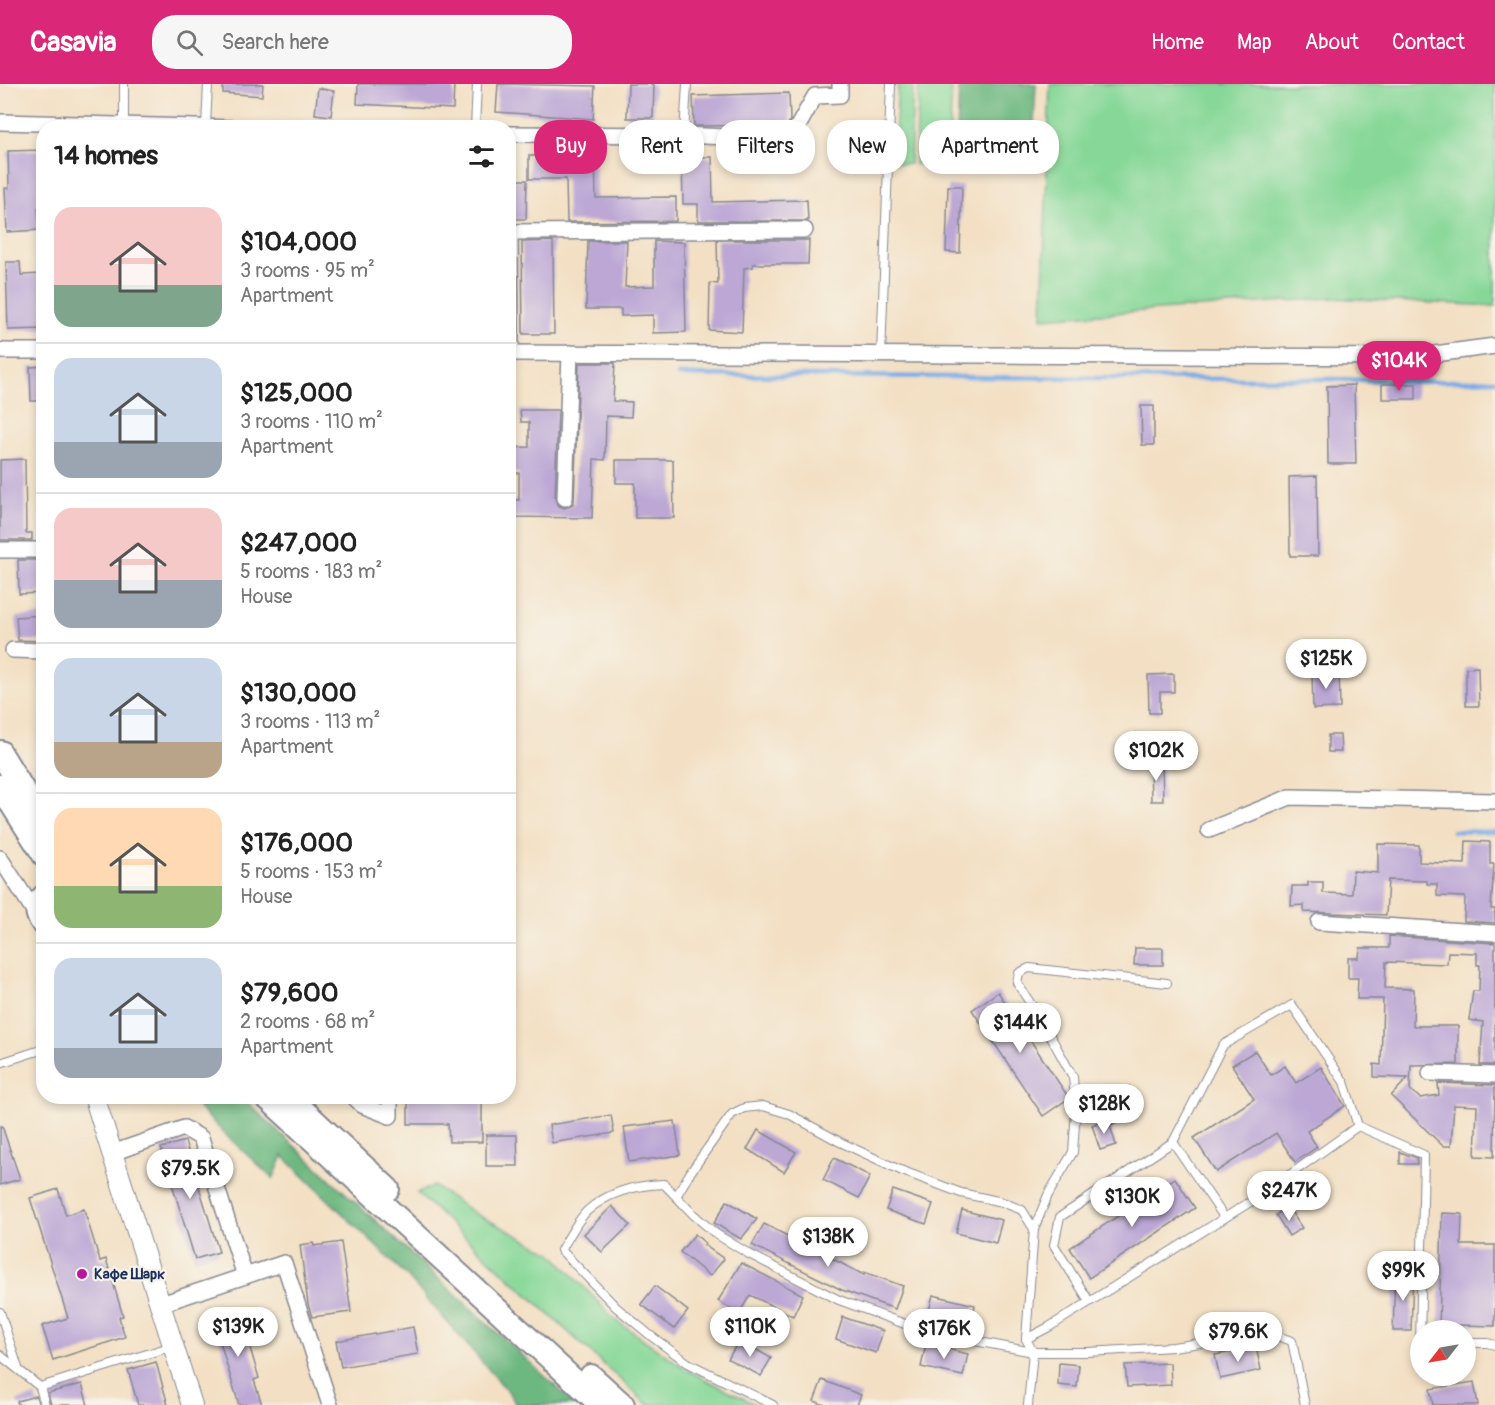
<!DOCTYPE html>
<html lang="en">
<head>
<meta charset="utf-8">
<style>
	:root { --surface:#fff; --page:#f6f6f6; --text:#222; --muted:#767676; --line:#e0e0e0; --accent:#db2777 }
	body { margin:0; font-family:Pangolin,sans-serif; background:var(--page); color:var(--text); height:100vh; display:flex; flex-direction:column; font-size:22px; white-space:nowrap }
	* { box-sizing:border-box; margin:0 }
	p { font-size:20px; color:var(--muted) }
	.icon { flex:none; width:33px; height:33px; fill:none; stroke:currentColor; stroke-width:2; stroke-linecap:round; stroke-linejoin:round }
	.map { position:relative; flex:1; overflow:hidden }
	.sheet { position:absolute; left:36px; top:36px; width:480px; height:984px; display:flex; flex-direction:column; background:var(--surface); border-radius:24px; box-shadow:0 3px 9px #0003 }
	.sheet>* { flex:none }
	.banner { position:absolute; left:534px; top:36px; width:570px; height:54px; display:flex; gap:12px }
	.needle { width:39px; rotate:239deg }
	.fabs { position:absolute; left:1410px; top:1236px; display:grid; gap:12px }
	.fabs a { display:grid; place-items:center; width:66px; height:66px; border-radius:50%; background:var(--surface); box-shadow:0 3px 9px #0003; font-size:30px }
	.price { position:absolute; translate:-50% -51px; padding:0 14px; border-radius:21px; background:#fff; color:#222; font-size:20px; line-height:39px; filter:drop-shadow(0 2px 3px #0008) }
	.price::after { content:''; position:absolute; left:50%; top:36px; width:18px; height:14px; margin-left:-9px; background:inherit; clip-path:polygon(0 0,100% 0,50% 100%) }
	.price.on { background:var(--accent); color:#fff }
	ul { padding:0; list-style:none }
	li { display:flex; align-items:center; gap:18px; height:150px; padding:0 18px }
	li+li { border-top:2px solid var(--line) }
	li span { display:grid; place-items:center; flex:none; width:168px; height:120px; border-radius:18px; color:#555 }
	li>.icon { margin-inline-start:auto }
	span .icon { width:72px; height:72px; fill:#fffc; stroke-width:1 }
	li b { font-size:26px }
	h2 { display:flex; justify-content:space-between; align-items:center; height:72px; padding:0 18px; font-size:26px }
	.pill { padding:0 21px; border-radius:24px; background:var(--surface); box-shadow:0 3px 9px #0003; font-size:21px; line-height:54px }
	.pill.on { background:var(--accent); color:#fff }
	header { display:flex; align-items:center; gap:36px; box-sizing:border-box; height:84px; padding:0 30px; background:var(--accent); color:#fff }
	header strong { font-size:28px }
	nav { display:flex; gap:33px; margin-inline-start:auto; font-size:21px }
	.search { width:420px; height:54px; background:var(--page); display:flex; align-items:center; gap:15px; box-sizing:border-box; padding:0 21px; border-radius:24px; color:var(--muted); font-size:22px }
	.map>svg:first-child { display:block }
	.green { fill:#87d898; stroke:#51847b; stroke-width:1.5 }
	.forest { fill:#6db880; stroke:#44746f; stroke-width:1.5 }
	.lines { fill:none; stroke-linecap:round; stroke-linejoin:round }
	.stream { stroke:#7aabe5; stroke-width:4.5 }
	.building { fill:#bca7d5 }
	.service-casing { stroke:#878891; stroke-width:10 }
	.minor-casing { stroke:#878891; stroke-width:18 }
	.tertiary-casing { stroke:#878891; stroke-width:22 }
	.secondary-casing { stroke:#878891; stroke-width:26 }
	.service { stroke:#fff; stroke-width:8 }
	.minor { stroke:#fff; stroke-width:15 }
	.tertiary { stroke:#fff; stroke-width:20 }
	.secondary { stroke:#fff; stroke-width:22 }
	.poi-dot { fill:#b5179e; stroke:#f7f3e8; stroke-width:2 }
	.labels { text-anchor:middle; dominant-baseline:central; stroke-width:4.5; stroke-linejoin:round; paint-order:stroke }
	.poi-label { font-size:15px; font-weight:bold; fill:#1b2f5e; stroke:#f7f3e8; text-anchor:start }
</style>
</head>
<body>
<header>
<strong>Casavia</strong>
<div class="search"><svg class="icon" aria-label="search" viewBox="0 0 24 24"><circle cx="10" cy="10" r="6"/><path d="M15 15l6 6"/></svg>Search here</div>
<nav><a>Home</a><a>Map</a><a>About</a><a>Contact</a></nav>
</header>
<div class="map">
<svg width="1495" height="1321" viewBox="0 0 1495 1321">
	<rect width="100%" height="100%" fill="#f7f3e8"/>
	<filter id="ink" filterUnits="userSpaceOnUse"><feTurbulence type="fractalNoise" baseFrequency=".0167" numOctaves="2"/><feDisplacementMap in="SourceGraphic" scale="12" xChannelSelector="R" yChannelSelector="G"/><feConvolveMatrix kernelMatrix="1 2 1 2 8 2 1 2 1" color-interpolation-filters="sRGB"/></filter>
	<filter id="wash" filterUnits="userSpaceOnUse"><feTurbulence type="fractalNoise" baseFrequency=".008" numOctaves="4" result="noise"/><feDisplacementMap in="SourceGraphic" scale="24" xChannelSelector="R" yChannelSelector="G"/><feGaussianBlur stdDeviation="1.35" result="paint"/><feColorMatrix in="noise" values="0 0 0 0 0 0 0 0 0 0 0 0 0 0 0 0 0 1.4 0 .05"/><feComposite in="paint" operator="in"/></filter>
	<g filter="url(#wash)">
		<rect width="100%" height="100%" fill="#f3e0c4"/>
		<g class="green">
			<path d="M898,0H913L910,80L894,79Z"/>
			<path d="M919,0H952L948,82L915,80Z"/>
			<path d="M1050,0H1495V222L1331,214L1042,234Z"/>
			<path d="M434,1102L476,1130L552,1169L613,1234L689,1287L757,1321H648L417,1109Z"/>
		</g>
		<g class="forest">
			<path d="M959,0H1036L1032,78L956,74Z"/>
			<path d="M188,1013H241L576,1321H516L511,1311L406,1191L283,1072L273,1095L226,1051Z"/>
		</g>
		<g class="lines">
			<g class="stream">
				<path d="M678,291L1234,295H1334L1419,298L1495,296"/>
				<path d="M1453,747L1495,748"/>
			</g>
		</g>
		<g id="blocks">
			<g class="building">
				<path d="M223,0H263L262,12L223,9Z"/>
				<path d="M358,0H454L453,25L357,20Z"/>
				<path d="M498,0L595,2L593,35L496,28Z"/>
				<path d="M628,0H654L653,34H627Z"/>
				<path d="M318,4L334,7L331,32L315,30Z"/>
				<path d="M789,9L790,36L788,41L694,42L693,12Z"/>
				<path d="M44,66V124H38L40,146L7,148L5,104H9L8,67Z"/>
				<path d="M595,71L596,114L676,113V137L567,138L566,95H529V72Z"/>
				<path d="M682,73H712L713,118L807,116L808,137H698V120H683Z"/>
				<path d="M508,96H527L526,135H508Z"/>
				<path d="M948,102H962L960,169L946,168Z"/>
				<path d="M717,156H809L808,180H753V183L744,184L742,248L709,246L710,199L718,200Z"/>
				<path d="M553,157L554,250H523L522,158Z"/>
				<path d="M588,157H627L625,203L654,202V157L684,158L686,248L653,249V231L621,232V225H586Z"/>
				<path d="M6,178H20L21,191L44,190V245L8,246Z"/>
				<path d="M579,279H615L613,317L632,318L631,333L606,332L605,376L594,375L592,434L508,433V416H519V389H508V364L529,363V338H521L520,326H558L555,414L559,422L564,424L569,423L574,419Z"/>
				<path d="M44,282V317H31L30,283Z"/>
				<rect x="1382" y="300" width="34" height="15"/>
				<path d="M1354,301L1356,380H1328L1327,302Z"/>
				<path d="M1141,322H1154V361H1142Z"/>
				<path d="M25,375L26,449H32V456H0V376Z"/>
				<path d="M616,376H673L674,434H635V399H616Z"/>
				<path d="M1317,392L1318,472H1290L1289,393Z"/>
				<path d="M18,476H44V509L19,510Z"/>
				<path d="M44,531V557L18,556L16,533Z"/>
				<path d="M1478,583L1479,622H1466V584Z"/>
				<path d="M1339,586L1340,624L1313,625L1312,587Z"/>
				<path d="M1174,590V608H1160V629H1149L1148,591Z"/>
				<path d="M1328,651H1340L1341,668H1328Z"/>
				<path d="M1150,678H1162L1163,717H1151Z"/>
				<path d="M1466,757L1490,758V780H1494L1491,825H1495V839L1464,837L1465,813L1437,812V800H1427V797L1388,796L1386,831L1304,828V821L1291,822L1292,802H1308V798H1323V809L1352,810L1353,787L1378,789V760L1419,761V778L1465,780Z"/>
				<path d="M1389,852L1495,859V981H1480L1483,938L1469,936L1473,907H1479L1480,881H1477V869L1448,868L1447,880L1386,878L1385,904L1414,905L1413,942H1458V980L1411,981L1410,1006L1420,1014L1439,1011L1438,999L1495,1001L1494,1073L1475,1072L1477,1022L1454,1021L1451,1062H1443L1391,1012L1408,994L1374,993V980L1381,981L1383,915H1357L1358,894H1348V874H1359L1360,864H1389Z"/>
				<path d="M1135,864H1163V881H1134Z"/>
				<path d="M998,908L1069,1014L1043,1032L972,926Z"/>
				<path d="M1255,967L1271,991L1285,982L1296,999L1321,983L1345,1022L1307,1047L1317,1063L1295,1078L1276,1049L1216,1088L1194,1054L1254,1015L1232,981Z"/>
				<path d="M1129,1002L1142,1023L1112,1041L1100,1021Z"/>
				<path d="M408,1012H482V1058H449L448,1040H408Z"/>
				<path d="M611,1031L614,1049L552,1059L549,1041Z"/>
				<path d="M1108,1035L1116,1061L1100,1066L1092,1041Z"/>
				<path d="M675,1037L680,1071L629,1078L624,1043Z"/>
				<path d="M0,1042H2L20,1095L0,1101Z"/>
				<path d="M758,1046L796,1068L784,1088L747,1065Z"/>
				<path d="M486,1051H517L518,1082H486Z"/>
				<path d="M185,1057L219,1168L195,1175L161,1064Z"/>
				<path d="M1400,1068L1417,1074V1080H1400Z"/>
				<path d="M834,1074L870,1092L859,1114L823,1096Z"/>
				<path d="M1175,1094L1195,1124L1089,1194L1070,1164Z"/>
				<path d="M58,1105L66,1131L84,1125L100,1177L106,1175L123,1232L119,1233L125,1253L53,1276L42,1242L68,1234L30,1114Z"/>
				<path d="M893,1106L933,1120L926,1140L886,1126Z"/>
				<path d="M727,1117L757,1135L741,1155L714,1139Z"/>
				<path d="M612,1122L630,1141L602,1168L584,1150Z"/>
				<path d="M1288,1123L1302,1144L1289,1152L1276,1131Z"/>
				<path d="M962,1126L1002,1136L996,1159L956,1149Z"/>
				<path d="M1442,1129L1462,1130L1461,1161H1495V1242L1459,1241V1246H1439Z"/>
				<path d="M764,1140L864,1191V1188L903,1202L895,1225L842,1206L752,1161Z"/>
				<path d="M695,1150L705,1159L704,1161L724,1175L710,1192L680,1168Z"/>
				<path d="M341,1158L351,1228L312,1233L308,1220L300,1161L313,1159L314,1162Z"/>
				<path d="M741,1179L803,1211L793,1232L750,1211L739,1230L718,1217Z"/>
				<path d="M1395,1189L1413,1190L1411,1247H1393Z"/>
				<path d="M655,1202L688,1227L674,1245L641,1220Z"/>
				<path d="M933,1211L975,1221L970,1244L927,1234Z"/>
				<path d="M239,1227L259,1294L254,1296L262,1321H239L213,1235Z"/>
				<path d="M843,1233L883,1247L876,1269L836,1255Z"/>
				<path d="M413,1243L418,1270L341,1283L336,1257Z"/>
				<path d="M739,1256L771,1274L761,1292L728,1275Z"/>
				<path d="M926,1260L968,1270L963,1292L921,1283Z"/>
				<path d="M1256,1263L1261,1286L1220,1295L1215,1271Z"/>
				<path d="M156,1278L168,1321H138L128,1286Z"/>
				<path d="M1059,1279L1079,1281L1077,1303L1058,1301Z"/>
				<path d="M1170,1279L1171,1301L1127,1303L1125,1281Z"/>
				<path d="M822,1296L861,1311L857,1321H825L814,1317Z"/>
				<path d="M1474,1298L1478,1321H1433L1430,1305Z"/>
				<path d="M82,1300L88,1321H51L48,1309Z"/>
				<path d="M36,1312L39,1321H18L17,1317Z"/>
			</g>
		</g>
	</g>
	<g filter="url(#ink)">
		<use href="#blocks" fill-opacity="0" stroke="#878891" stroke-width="1.5"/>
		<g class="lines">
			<defs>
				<g id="service">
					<path d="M124,41V0"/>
					<path d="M206,42L208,0"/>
					<path d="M475,44L477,0"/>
					<path d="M684,51L687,0"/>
					<path d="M881,272L891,0"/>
					<path d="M0,979L44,965"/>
					<path d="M1358,1042L1424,1071L1420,1260"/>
					<path d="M1173,1058L1224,1133"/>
					<path d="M677,1111L690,1089L732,1030L744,1024L763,1022L789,1030L840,1058L900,1086L961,1109L1002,1118L1022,1126L1034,1145"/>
					<path d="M1089,1217L1054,1161L1060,1133L1173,1058L1223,961L1292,921L1344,998L1358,1042"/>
					<path d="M0,1228L18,1284"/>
					<path d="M1026,1255L1049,1243L1263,1110L1358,1042"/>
					<path d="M1466,1259H1487L1495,1261"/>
					<path d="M0,1271L40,1303L173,1262"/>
					<path d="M40,1303L45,1321"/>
					<path d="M773,1321L688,1279L651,1252L616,1223L561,1166C569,1154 576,1138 587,1127C608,1108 637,1101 664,1100L694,1131L716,1150L749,1170L839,1216L905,1240L964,1255L1033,1268H1088L1173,1263L1268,1249L1292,1257L1305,1321"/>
					<path d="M1028,1321L1033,1268L1026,1255L1034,1145L1048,1111L1073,1068L1076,1026L1073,993L1042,937L1017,899L1019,889L1029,884L1167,899"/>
				</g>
				<g id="minor">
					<path d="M0,38L234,44"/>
					<path d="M508,50L684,51L786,56L793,51L815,12L840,11V0"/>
					<path d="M0,267H44"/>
					<path d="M508,269L1412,273L1495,262"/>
					<path d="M511,269L510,148L805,146"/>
					<path d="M565,414L570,269"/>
					<path d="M0,466H44"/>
					<path d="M13,566L44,567"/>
					<path d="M1209,746L1290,713L1495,717"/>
					<path d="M0,774L38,833"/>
					<path d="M1319,838L1495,849"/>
					<path d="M1430,989L1495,991"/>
					<path d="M353,1012L362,1021L390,1032V1012"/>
					<path d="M112,1069L184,1044L201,1054L245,1192"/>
					<path d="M161,1220L284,1179L330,1321"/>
				</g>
				<path id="tertiary" d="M94,1012L192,1321"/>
				<g id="secondary">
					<path d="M0,668L44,740"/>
					<path d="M0,702L44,771"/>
					<path d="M44,812C35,820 35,832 44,840"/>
					<path d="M265,1012L601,1321"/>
					<path d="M288,1012L388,1105"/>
					<path d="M591,1292L623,1321"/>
				</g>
			</defs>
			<use href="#service" class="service-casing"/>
			<use href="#minor" class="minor-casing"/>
			<use href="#tertiary" class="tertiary-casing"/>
			<use href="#secondary" class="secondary-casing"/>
			<use href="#service" class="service"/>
			<use href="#minor" class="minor"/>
			<use href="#tertiary" class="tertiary"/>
			<use href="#secondary" class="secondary"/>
		</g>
	</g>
	<circle class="poi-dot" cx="82" cy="1190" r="6"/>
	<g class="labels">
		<g class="poi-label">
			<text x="94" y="1190">Кафе Шарк</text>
		</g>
	</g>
</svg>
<div class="fabs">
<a><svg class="needle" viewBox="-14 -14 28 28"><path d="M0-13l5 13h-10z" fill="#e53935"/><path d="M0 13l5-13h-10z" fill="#767676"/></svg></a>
</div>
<b class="price on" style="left:1399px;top:308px">$104K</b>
<b class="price" style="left:1326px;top:606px">$125K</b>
<b class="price" style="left:1156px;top:698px">$102K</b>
<b class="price" style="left:1020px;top:970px">$144K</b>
<b class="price" style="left:1104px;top:1051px">$128K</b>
<b class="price" style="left:190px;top:1116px">$79.5K</b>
<b class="price" style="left:1289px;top:1138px">$247K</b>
<b class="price" style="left:1132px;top:1144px">$130K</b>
<b class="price" style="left:828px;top:1184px">$138K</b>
<b class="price" style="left:1403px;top:1218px">$99K</b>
<b class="price" style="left:238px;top:1274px">$139K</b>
<b class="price" style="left:750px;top:1274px">$110K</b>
<b class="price" style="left:944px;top:1276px">$176K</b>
<b class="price" style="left:1238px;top:1279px">$79.6K</b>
<div class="banner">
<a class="pill on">Buy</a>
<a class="pill">Rent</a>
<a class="pill">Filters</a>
<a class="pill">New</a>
<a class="pill">Apartment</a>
</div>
<section class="sheet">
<h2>14 homes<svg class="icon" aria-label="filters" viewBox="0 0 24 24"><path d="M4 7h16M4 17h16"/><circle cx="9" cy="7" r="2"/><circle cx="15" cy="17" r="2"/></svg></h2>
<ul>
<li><span style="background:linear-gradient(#f6c9c9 65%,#7fa58c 0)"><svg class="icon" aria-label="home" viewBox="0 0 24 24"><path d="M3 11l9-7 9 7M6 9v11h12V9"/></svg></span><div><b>$104,000</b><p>3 rooms · 95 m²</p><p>Apartment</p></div></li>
<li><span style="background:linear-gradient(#c9d6e8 70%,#9aa5b1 0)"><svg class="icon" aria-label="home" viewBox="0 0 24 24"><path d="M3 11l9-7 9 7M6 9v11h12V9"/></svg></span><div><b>$125,000</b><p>3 rooms · 110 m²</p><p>Apartment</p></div></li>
<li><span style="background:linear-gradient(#f6c9c9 60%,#9aa5b1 0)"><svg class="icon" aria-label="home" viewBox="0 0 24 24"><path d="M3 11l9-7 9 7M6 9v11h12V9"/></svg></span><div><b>$247,000</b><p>5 rooms · 183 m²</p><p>House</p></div></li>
<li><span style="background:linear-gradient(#c9d6e8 70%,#b9a48a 0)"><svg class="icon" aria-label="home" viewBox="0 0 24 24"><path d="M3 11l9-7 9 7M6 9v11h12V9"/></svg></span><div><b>$130,000</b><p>3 rooms · 113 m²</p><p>Apartment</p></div></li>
<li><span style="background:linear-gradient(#ffd9b3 65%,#8fb573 0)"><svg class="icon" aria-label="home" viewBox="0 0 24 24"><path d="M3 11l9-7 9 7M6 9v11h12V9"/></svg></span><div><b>$176,000</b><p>5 rooms · 153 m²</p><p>House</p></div></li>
<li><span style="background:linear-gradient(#c9d6e8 75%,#9aa5b1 0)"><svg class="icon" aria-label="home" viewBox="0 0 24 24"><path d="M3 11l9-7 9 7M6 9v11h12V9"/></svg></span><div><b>$79,600</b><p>2 rooms · 68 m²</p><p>Apartment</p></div></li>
</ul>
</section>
</div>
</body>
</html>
